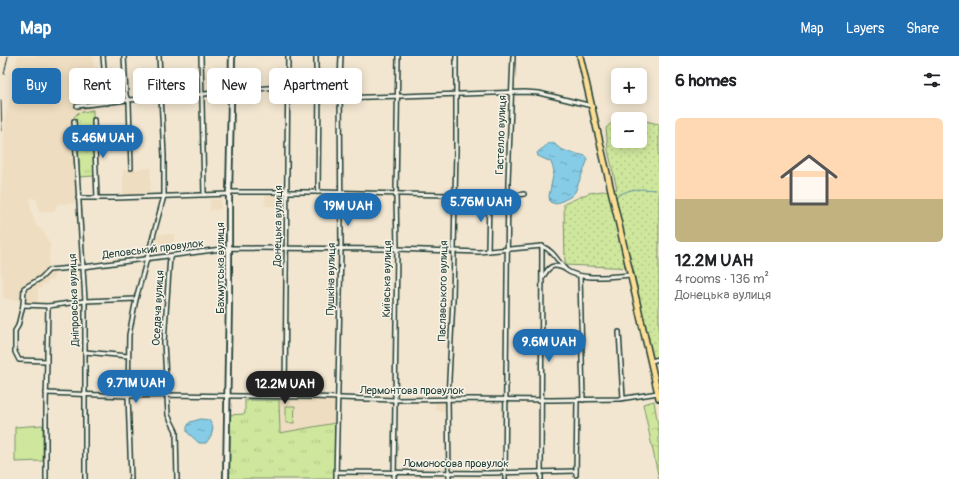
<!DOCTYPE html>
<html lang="en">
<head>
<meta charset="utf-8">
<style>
	:root { --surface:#fff; --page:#f2f2f2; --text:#202124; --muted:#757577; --accent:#1f6fb2 }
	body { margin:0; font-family:Pangolin,sans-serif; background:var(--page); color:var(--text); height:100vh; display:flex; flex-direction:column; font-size:15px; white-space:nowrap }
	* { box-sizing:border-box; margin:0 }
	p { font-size:13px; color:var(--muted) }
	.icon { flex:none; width:22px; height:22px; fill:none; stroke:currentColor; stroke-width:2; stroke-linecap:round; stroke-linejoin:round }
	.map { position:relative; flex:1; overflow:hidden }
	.details { display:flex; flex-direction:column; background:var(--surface); width:300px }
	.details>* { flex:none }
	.top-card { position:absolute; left:12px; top:12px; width:380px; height:36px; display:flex; gap:8px }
	.tools { position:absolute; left:611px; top:12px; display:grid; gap:8px }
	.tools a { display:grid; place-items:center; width:36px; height:36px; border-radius:6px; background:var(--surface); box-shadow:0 2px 10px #0003; font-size:20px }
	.price { position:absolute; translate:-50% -34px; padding:0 9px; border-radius:14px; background:var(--accent); color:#fff; font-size:13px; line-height:26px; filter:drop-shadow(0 1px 2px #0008) }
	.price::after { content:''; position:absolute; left:50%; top:24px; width:12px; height:9px; margin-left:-6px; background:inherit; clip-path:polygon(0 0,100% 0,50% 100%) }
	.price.current { background:#222; color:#fff }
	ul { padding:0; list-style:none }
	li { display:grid; align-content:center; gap:8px; height:212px; padding:0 16px }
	li span { display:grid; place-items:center; height:124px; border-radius:6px; color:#555 }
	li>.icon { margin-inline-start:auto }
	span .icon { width:72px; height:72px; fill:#fffc; stroke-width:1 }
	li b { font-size:17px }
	h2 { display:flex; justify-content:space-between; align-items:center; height:48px; padding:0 16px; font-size:17px }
	.tag { padding:0 14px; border-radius:6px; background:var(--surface); box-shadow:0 2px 10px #0003; font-size:14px; line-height:36px }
	.tag.current { background:var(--accent); color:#fff }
	header { display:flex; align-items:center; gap:24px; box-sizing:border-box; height:56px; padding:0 20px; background:var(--accent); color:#fff }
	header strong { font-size:19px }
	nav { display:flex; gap:22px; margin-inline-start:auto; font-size:14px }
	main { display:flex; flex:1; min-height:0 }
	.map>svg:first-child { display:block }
	.built { fill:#eeddc0 }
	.grass { fill:#cfe79d; stroke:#779268 }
	.forest { fill:url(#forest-crowns); stroke:#779268 }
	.park { fill:url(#park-tufts); stroke:#779268 }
	.garden { fill:url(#garden-dots); stroke:#779268 }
	.water { fill:url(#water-ripples); stroke:#5d939f }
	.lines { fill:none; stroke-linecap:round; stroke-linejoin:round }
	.stream { stroke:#5d939f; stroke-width:1 }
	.street-casing { stroke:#1f3d34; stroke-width:6 }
	.secondary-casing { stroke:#1f3d34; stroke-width:8 }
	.primary-casing { stroke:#1f3d34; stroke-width:8 }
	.street { stroke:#f7f3e8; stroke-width:3 }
	.secondary { stroke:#f7f3e8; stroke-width:4.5 }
	.primary { stroke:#fcde96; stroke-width:5 }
	.rail { stroke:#1f3d34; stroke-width:1 }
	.labels { text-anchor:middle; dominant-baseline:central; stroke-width:3; stroke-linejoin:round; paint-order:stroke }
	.street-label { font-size:11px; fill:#1f3d34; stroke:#f7f3e8 }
</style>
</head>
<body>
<header>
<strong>Map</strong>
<nav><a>Map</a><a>Layers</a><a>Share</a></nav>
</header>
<main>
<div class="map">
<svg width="659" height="423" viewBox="0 0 659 423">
	<defs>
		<pattern id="forest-crowns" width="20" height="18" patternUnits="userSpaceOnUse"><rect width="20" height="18" fill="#cfe79d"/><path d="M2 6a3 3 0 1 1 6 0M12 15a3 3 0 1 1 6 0" fill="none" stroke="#b1c788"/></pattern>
		<pattern id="park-tufts" width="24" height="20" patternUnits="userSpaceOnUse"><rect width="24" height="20" fill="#cfe79d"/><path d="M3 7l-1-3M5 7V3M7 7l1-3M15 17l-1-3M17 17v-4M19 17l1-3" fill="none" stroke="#b1c788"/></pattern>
		<pattern id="garden-dots" width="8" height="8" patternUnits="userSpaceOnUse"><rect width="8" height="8" fill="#cfe79d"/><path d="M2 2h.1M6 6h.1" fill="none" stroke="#b1c788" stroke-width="1.8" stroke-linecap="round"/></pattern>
		<pattern id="water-ripples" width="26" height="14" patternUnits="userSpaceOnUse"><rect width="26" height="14" fill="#86cce7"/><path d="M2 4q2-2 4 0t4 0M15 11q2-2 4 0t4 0" fill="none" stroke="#6da7bc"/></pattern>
	</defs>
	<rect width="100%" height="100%" fill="#f2e6d0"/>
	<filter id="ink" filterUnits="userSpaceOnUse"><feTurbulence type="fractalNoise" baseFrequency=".025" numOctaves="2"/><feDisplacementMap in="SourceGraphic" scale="8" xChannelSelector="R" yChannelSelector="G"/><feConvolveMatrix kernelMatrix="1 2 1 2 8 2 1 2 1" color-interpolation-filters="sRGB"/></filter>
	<g filter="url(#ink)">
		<g class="built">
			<path d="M17,0H93L95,45L93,54L78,57L74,61H72L76,147L57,148L55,155L39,156L37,143L30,142L31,155L36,169L43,175L50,188L48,212L40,221L24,231L21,237V245L3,242V221L1,220L0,152L6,56L19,18V15H15Z"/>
			<path d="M151,112L150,137L123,140V114Z"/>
			<path d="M284,138V150H265V139Z"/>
			<path d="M210,144H221V153L210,154Z"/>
			<path d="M158,178H174V195L152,198Z"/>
			<path d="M50,214H55L53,224L48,225L46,228L42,229V232L38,233V246H25L27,232L33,230L35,227L46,221Z"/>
			<path d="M102,326L112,327L111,336L101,335Z"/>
			<path d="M279,344H336L335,367L280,377Z"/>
			<rect x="435" y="345" width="11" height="10"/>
		</g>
		<g class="grass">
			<path d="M286,350H295L294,367H286Z"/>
			<path d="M43,369V405L15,406V371Z"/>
		</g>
		<path class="forest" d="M654,345L659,376V423L643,348Z"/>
		<g class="park">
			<path d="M80,26H94L95,45H80Z"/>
			<path d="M93,54L94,120L78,121L74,61L78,57Z"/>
			<path d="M245,344H279L280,377L335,367V423H227V359L245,358Z"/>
		</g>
		<path class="garden" d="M621,59L638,63H618V85H640V64L659,68V302L652,303L633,212L565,209L564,148L589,137L617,133L608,94L606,72Z"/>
		<g class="water">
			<path d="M553,86C560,96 574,97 586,100L588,103L575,136L570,141L556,148L550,146L549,140L554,115L551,106L538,100L537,97C540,93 544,93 547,88Z"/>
			<path d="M201,363L209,364L213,371L211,380L206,387H199L187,376V371L190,366Z"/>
		</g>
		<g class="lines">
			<path class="stream" d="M616,141C630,131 641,133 656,134"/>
			<defs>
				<g id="street">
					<path d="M103,0L107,47"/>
					<path d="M124,0L126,39L129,47L131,112"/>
					<path d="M201,0L204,139"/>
					<path d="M316,0V12L319,27L318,136"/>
					<path d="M340,42L525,36L539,37L592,50"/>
					<path d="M77,50L128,44L173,41L340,25"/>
					<path d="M94,64L97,142"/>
					<path d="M74,65L85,245V423"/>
					<path d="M229,136H318L489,140H512L524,138"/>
					<path d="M78,142H115L229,138"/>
					<path d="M488,195L489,140"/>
					<path d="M170,200L164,286L168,359L176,375L177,423"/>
					<path d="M580,220L583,344"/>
					<path d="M543,221C549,210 553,207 565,213"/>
					<path d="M23,249L48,250L85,245L136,243"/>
					<path d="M619,276L623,342"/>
					<path d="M85,296L128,300"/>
					<path d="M47,305L19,304L15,296V275L18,270L23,249L24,232L41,222L49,214L83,211L229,192L397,193L479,196L542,190C556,197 556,204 566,214C580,225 614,220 631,219"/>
					<path d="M651,305L659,303"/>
					<path d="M46,337L128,340L167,339L313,341L395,344L471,343L551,344L620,343L658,337"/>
					<path d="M285,341L288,0"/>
					<path d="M336,416L490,417L576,415"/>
					<path d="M576,419L577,344"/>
					<path d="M46,423V352L48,250"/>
					<path d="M131,423L128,340L129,279L136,243L164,140V100L159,0"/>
					<path d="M336,423L341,193L340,25L341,0"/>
					<path d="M394,423L397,193L396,139L398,0"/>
					<path d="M449,423L448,343L453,243L456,93V0"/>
					<path d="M505,423L508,125L513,0"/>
					<path d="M541,423L542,190"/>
				</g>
				<path id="secondary" d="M226,423L229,243V138L232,0"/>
				<path id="primary" d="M580,0L659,342"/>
			</defs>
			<use href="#street" class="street-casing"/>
			<use href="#secondary" class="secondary-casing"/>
			<use href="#primary" class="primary-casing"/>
			<use href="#street" class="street"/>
			<use href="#secondary" class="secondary"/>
			<use href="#primary" class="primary"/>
			<g class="rail">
				<path d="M4,18L8,0"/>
				<path d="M1,44L2,75"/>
			</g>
		</g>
	</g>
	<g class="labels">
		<g class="street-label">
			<text transform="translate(501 79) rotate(-88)">Гастелло вулиця</text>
			<text transform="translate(278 170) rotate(-89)">Донецька вулиця</text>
			<text transform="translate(153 193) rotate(-7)">Деповський провулок</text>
			<text transform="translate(220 212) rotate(-90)">Бахмутська вулиця</text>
			<text transform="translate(331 223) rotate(-89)">Пушкіна вулиця</text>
			<text transform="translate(387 223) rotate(-89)">Київська вулиця</text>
			<text transform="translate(443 235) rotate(-89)">Паславського вулиця</text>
			<text transform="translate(74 244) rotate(-92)">Дніпровська вулиця</text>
			<text transform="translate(158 252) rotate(-87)">Оседача вулиця</text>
			<text x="412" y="334">Лермонтова провулок</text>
			<text x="456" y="407">Ломоносова провулок</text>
		</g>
	</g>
</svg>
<div class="tools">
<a>+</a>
<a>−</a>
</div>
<b class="price" style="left:103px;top:103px">5.46M UAH</b>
<b class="price" style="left:481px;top:167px">5.76M UAH</b>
<b class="price" style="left:348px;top:171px">19M UAH</b>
<b class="price" style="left:549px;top:307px">9.6M UAH</b>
<b class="price" style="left:136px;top:348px">9.71M UAH</b>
<b class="price current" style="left:285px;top:349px">12.2M UAH</b>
<div class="top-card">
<a class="tag current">Buy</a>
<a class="tag">Rent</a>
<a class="tag">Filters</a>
<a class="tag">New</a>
<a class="tag">Apartment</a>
</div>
</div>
<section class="details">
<h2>6 homes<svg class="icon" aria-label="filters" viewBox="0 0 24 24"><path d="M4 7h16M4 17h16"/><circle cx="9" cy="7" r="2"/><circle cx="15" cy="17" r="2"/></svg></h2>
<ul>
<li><span style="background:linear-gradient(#ffd9b3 65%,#c2b280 0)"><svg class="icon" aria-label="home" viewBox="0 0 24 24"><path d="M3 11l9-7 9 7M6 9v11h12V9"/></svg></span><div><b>12.2M UAH</b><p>4 rooms · 136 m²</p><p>Донецька вулиця</p></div></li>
</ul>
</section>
</main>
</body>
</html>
